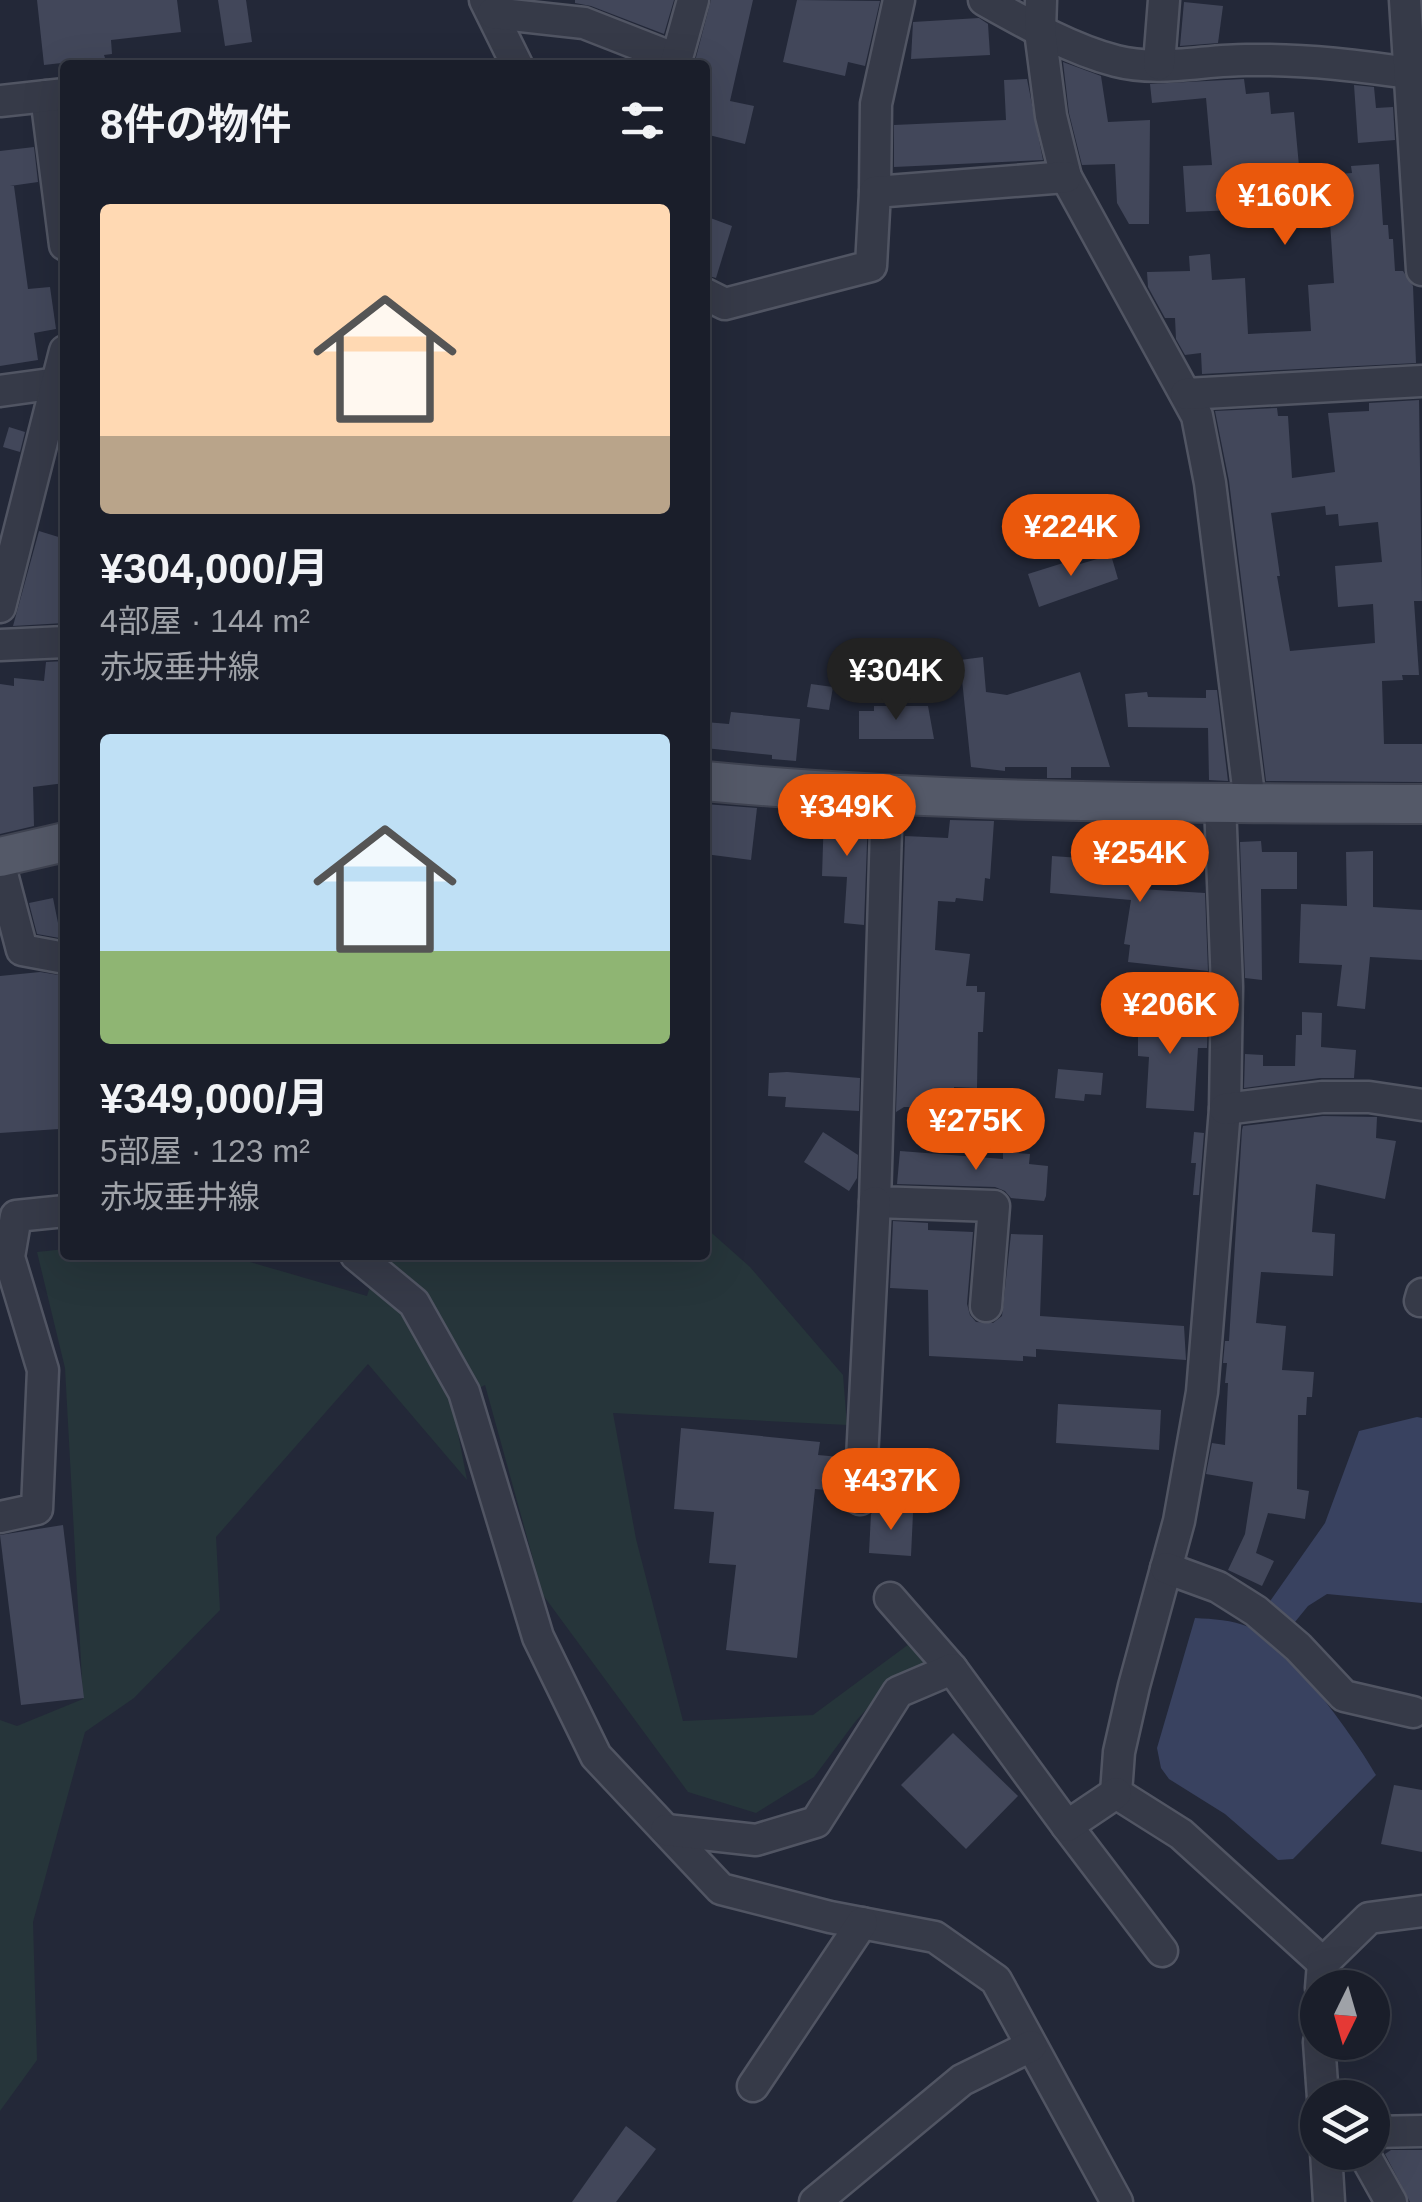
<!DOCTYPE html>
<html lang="ja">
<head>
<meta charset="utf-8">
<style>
	:root { --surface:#1a1e2a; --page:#272b36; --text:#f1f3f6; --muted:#9fa2a8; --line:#383c47; --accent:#ea580c }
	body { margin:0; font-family:Arial,"Noto Sans JP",sans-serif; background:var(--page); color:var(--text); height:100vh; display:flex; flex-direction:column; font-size:38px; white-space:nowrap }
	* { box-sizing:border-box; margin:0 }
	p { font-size:32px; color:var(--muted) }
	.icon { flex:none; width:55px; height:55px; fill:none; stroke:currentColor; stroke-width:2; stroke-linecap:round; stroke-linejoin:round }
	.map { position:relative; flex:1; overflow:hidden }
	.drawer { position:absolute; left:60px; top:60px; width:650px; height:1200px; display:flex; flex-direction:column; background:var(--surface); border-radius:10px; box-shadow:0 10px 40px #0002,0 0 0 2px var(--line) }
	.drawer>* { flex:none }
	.needle { width:65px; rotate:185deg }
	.fabs { position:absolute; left:1300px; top:1970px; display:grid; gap:20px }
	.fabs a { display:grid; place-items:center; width:90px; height:90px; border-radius:50%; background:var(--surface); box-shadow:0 10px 40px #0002,0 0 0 2px var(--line); font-size:50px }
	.price { position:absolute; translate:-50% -85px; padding:0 22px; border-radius:35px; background:var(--accent); color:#fff; font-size:32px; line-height:65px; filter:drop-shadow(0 2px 5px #0008) }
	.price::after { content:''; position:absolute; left:50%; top:60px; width:30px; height:22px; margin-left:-15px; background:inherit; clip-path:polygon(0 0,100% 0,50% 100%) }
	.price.selected { background:#222; color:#fff }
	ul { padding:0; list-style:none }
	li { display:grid; align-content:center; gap:20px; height:530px; padding:0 40px }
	li span { display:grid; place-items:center; height:310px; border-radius:10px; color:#555 }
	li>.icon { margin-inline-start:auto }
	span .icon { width:180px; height:180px; fill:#fffc; stroke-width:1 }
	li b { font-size:42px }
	h2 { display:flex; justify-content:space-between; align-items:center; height:120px; padding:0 40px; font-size:42px }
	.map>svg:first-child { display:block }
	.green { fill:#26353a }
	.water { fill:#394260 }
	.building { fill:#42475a; fill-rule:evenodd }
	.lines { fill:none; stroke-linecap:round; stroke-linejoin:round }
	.minor-casing { stroke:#515563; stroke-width:35 }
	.major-casing { stroke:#3f4351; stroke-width:42 }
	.minor { stroke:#363a48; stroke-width:30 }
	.major { stroke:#545968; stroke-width:38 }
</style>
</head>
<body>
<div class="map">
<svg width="1422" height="2202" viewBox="0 0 1422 2202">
	<rect width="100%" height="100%" fill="#232838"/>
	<path class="green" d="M705,1227L750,1267L843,1375L847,1425L613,1413L636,1539L683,1721L813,1715L909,1644L932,1662L892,1681L855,1722L814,1777L756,1813L688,1792L543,1595L485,1385L452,1402L467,1480L368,1364L216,1537L220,1610L134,1698L85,1732L33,1922L37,2060L0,2111V1720L17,1726L83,1699L65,1368L37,1252L65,1249V1255H226L367,1296L380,1255H705Z"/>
	<g class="water">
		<path d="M1417,1417L1422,1418V1603L1327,1594L1308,1606L1290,1628L1266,1607L1325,1523L1359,1431Z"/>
		<path d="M1195,1618C1213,1619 1232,1620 1249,1627C1285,1640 1357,1741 1376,1775L1293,1859L1278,1860L1225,1814L1169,1779L1161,1768L1157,1748Z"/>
	</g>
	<g class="building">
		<path d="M37,0H177L181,32L111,40L112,54L104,55L105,58L44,65Z"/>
		<path d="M218,0H246L252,42L225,46Z"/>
		<path d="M575,0H674L664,34L591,6L575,3Z"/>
		<path d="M711,0H753L730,101L754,106L745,144L705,134V65H694Z"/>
		<path d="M797,0L880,1L865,66L848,62L845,76L783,62Z"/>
		<path d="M1184,2L1223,6L1218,43L1180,46Z"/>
		<path d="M979,18L988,24L990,55L911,59L913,22Z"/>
		<path d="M1063,62L1101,76L1108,122L1150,120L1149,224H1129L1117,203L1115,164L1082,165L1069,113Z"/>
		<path d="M1027,79L1043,160L894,167V125L1006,120L1004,80Z"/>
		<path d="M1244,79L1246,94L1269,92L1271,114L1294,112L1300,177L1352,173L1351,166L1379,164L1383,225H1388L1389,239H1393L1395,271H1403L1413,286L1416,363L1202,374L1201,353L1185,355L1176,339L1175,318H1165L1148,287L1147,272L1190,271L1189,256L1210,254L1212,280L1245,278L1248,334L1311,331L1308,285L1334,283L1330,222L1276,225V218L1263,219L1262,209L1186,212L1183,166L1212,165L1206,98L1152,103L1150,84Z"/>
		<path d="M1354,85L1374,87L1376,108L1393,107L1395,140L1358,143Z"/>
		<path d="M34,147L38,182L10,186H14L28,289L50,287L56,329L34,333L38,360L0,366V151Z"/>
		<path d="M705,216L732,226L716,278L705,275Z"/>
		<path d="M1419,400L1422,601H1414L1419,675H1402L1403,680L1382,681L1384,744H1422V782L1266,781L1229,481L1215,411L1277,408L1278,416H1288L1292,478L1335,472L1328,413L1369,411V403ZM1325,506L1326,515L1338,514L1339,526L1378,522L1382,562L1335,566L1338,607L1373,604L1375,643L1290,651L1277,576H1280L1271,513Z"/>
		<path d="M9,427L25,432L20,452L3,447Z"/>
		<path d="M39,531L65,539V623L13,626Z"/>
		<path d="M1111,555L1118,579L1039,607L1028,574L1079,558L1080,564Z"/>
		<path d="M983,657L986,692L1007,695L1080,672L1110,767H1071V778H1047V767H1005V771L971,767L960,660Z"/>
		<path d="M65,661V783L33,787L34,826L0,834V684L14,686V678L44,681L46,662Z"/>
		<path d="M811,684L833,687L829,710L807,707Z"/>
		<path d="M1206,690H1217L1228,781L1209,780L1208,728L1128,727L1125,694L1147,692L1148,697L1206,698Z"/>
		<path d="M874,706H928L934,739H859V711H874Z"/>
		<path d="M731,712L800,719L796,761L772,759V755L705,748V722L729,724Z"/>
		<path d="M705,804L757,808L751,860L705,854Z"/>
		<path d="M824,813L868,816L864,925L844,923L847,877L822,876Z"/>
		<path d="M950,820L994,821L990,879L985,878L983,901L956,898L955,902L938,901L935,950L970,954L966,986H977V992H985L983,1032H978L977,1088L954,1087V1107H904L896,1112L905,836L948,838Z"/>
		<path d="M1152,825H1189V844L1151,843Z"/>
		<path d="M1095,839L1144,843L1141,889L1205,893L1208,971L1128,962L1130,945L1124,944L1131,900L1050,893L1052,856L1095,859Z"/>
		<path d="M1261,841L1262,852H1297V889H1261L1262,980L1245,978L1240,842Z"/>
		<path d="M1373,851V907L1422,910V960L1370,957L1365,1009L1337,1006L1342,965L1299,963L1301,904L1347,906L1346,852Z"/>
		<path d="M53,898L60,933L65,931V939L37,934L29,903Z"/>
		<path d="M40,972L65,976V1097H58L59,1129L0,1133V976Z"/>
		<path d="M1138,1008H1178V1021L1208,1022L1207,1048H1198L1194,1111L1146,1108L1149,1057L1138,1056Z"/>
		<path d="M1302,1012L1322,1013L1321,1047L1356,1050L1354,1078H1320L1244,1088L1245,1054L1263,1055V1066H1295L1296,1035H1302Z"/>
		<path d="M1058,1069L1103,1073L1101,1095L1085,1094L1084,1101L1055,1098Z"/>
		<path d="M787,1072L860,1078L859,1111L785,1107L786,1097L768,1096L769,1073Z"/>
		<path d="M1323,1116L1377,1117L1376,1138L1396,1141L1385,1199L1316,1184L1312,1232L1335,1234L1333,1276L1261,1272L1256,1323L1286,1326L1282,1370L1314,1372L1312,1397H1307L1306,1415H1298L1297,1489L1309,1491L1305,1519L1268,1513L1256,1553L1274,1561L1262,1586L1228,1570L1245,1534L1253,1482L1206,1474L1212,1443L1225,1445L1228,1383H1225L1227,1363H1223L1225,1341H1229L1242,1130L1243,1126Z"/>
		<path d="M823,1132L858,1155L857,1178L849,1191L804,1162Z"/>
		<path d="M1194,1132L1204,1133L1199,1195H1193L1196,1163H1191Z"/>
		<path d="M900,1151L1003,1159V1152L1030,1154L1029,1164L1048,1166L1046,1196L1044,1201L1011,1198L1005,1191L995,1187L897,1184Z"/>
		<path d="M893,1221L928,1223V1230L973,1232L967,1304L970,1315L976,1322L993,1323L1002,1316L1011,1234L1043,1235L1040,1316L1184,1326L1186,1360L1036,1349V1357L1023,1356V1361L929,1356L928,1290L890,1288Z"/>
		<path d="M1058,1404L1161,1410L1159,1450L1056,1443Z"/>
		<path d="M681,1428L820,1442L818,1455L840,1457L837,1491L815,1489L797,1658L726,1650L736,1565L709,1563L714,1512L674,1509Z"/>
		<path d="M874,1511L913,1513L911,1556L869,1553L871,1514Z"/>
		<path d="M63,1525L84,1698L21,1705L0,1535Z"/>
		<path d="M953,1733L1018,1796L966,1849L901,1785Z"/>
		<path d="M1394,1785L1422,1790V1852L1381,1844Z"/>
		<path d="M626,2126L656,2149L616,2202H572Z"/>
		<path d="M1391,2150H1422V2202H1410L1385,2154Z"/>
	</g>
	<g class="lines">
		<defs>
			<g id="minor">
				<path d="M485,0L517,65"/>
				<path d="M984,0C1025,23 1070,49 1116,61C1158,72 1204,60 1246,60C1306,59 1363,66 1422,75"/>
				<path d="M1041,0L1040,31L1051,116L1066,177L1197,416L1210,483L1250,803"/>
				<path d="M1405,0L1422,270"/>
				<path d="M493,13L584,23L676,59"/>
				<path d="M1159,64L1164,0"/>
				<path d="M675,65L693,0"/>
				<path d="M46,96L65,245"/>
				<path d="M0,101L65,94"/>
				<path d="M875,192L876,104L899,0"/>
				<path d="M705,294L725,304L871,266L875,192L1066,177"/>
				<path d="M0,391L65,382"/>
				<path d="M1186,394L1422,381"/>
				<path d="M0,607L65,351"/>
				<path d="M0,645L65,642"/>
				<path d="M887,795L875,1202L994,1206L986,1306"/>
				<path d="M1220,803L1227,987L1225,1109L1202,1392L1179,1521L1134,1686L1119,1752L1116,1793L1181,1834L1323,1963"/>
				<path d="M0,866L22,950L65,958"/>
				<path d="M1225,1109L1322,1097H1369L1422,1105"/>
				<path d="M356,1255L414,1303L464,1392L538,1637L596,1756L721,1889L830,1917L935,1937L996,1980L1117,2202"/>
				<path d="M1420,1301L1422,1294"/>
				<path d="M860,1499L875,1202"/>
				<path d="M0,1517L37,1509L43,1370L9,1257L16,1216L65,1211"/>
				<path d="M1166,1568L1218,1587L1256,1611L1298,1647L1344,1696L1413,1712"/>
				<path d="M890,1598L952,1669"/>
				<path d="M1067,1826L1162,1951"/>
				<path d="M666,1830L756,1840L816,1822L898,1692L952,1669L1067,1826L1116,1793"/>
				<path d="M1321,1988L1323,1963L1369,1918L1422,1911"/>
				<path d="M1319,2042L1323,2098"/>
				<path d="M753,2086L862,1923"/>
				<path d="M1372,2132L1422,2131"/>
				<path d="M1326,2152L1329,2202"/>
				<path d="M1363,2152L1391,2202"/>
				<path d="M815,2202L962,2080L1031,2046"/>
			</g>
			<g id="major">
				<path d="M705,781C943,804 1183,803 1422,804"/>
				<path d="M0,857L65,842"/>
			</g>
		</defs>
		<use href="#minor" class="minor-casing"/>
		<use href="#major" class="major-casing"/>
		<use href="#minor" class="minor"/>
		<use href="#major" class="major"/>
	</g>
</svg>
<div class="fabs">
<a><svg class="needle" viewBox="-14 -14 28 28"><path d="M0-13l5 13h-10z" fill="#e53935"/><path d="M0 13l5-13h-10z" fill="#9fa2a8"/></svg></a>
<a><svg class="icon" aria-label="layers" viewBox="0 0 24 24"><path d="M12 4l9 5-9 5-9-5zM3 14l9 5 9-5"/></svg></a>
</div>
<b class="price" style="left:1285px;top:248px">¥160K</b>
<b class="price" style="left:1071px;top:579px">¥224K</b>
<b class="price selected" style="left:896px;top:723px">¥304K</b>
<b class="price" style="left:847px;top:859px">¥349K</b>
<b class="price" style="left:1140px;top:905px">¥254K</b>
<b class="price" style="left:1170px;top:1057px">¥206K</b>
<b class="price" style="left:976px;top:1173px">¥275K</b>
<b class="price" style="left:891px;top:1533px">¥437K</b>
<section class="drawer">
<h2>8件の物件<svg class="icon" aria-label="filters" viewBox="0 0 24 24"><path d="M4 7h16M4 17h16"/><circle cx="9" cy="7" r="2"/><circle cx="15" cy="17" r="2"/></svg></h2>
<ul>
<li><span style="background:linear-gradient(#ffd9b3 75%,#b9a48a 0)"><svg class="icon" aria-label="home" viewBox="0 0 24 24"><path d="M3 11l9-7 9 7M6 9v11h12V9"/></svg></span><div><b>¥304,000/月</b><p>4部屋 · 144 m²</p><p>赤坂垂井線</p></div></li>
<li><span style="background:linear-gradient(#bfe0f5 70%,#8fb573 0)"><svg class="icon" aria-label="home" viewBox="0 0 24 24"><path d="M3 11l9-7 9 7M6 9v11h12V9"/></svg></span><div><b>¥349,000/月</b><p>5部屋 · 123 m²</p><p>赤坂垂井線</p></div></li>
</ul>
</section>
</div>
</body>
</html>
